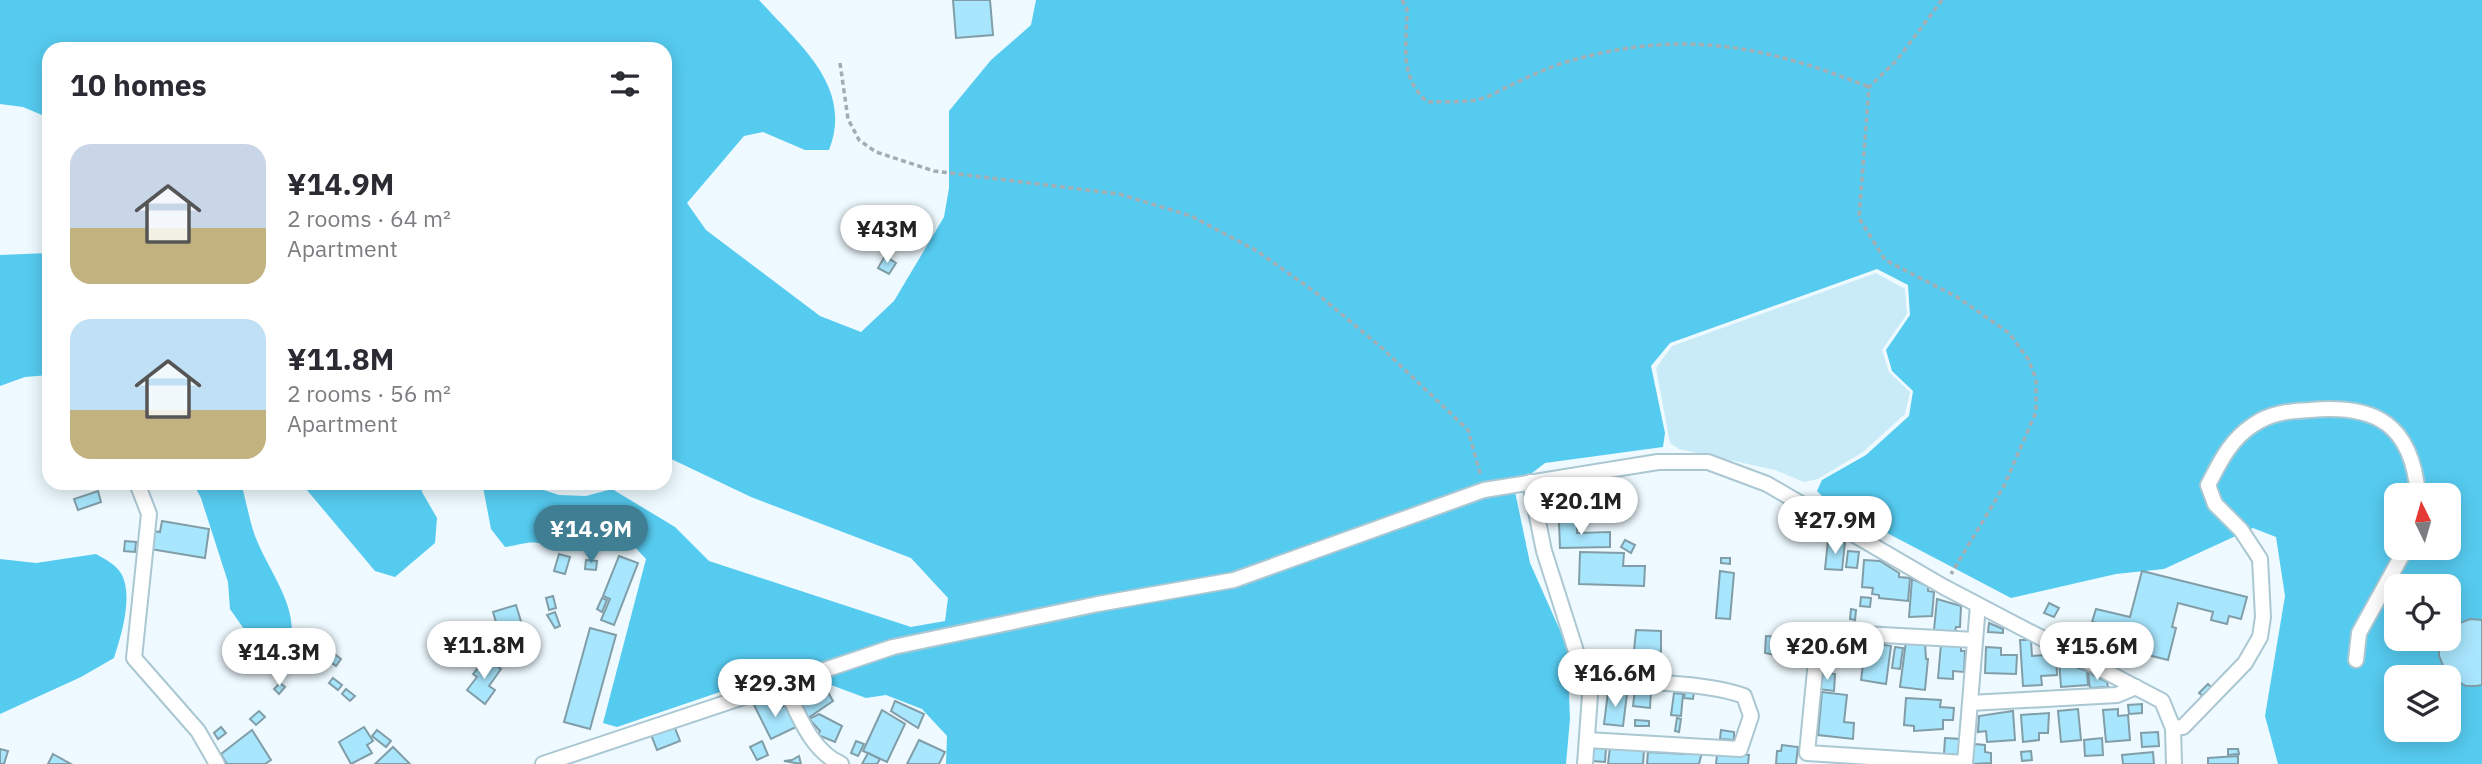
<!DOCTYPE html>
<html lang="en">
<head>
<meta charset="utf-8">
<style>
	:root { --surface:#fff; --page:#f2f2f3; --text:#2b2b33; --muted:#7c7c81; --accent:#407f93 }
	body { margin:0; font-family:"IBM Plex Sans",sans-serif; background:var(--page); color:var(--text); height:100vh; display:flex; flex-direction:column; font-size:26px; white-space:nowrap }
	* { box-sizing:border-box; margin:0 }
	p { font-size:23px; color:var(--muted) }
	.icon { flex:none; width:38px; height:38px; fill:none; stroke:currentColor; stroke-width:2; stroke-linecap:round; stroke-linejoin:round }
	.map { position:relative; flex:1; overflow:hidden }
	.panel { position:absolute; left:42px; top:42px; width:630px; height:448px; display:flex; flex-direction:column; background:var(--surface); border-radius:21px; box-shadow:0 4px 18px #0003 }
	.panel>* { flex:none }
	.needle { width:46px; rotate:355deg }
	.buttons { position:absolute; left:2384px; top:483px; display:grid; gap:14px }
	.buttons a { display:grid; place-items:center; width:77px; height:77px; border-radius:14px; background:var(--surface); box-shadow:0 4px 18px #0003; font-size:35px }
	.price { position:absolute; translate:-50% -60px; padding:0 16px; border-radius:24px; background:#fff; color:#222; font-size:23px; line-height:46px; filter:drop-shadow(0 2px 4px #0008) }
	.price::after { content:''; position:absolute; left:50%; top:42px; width:21px; height:16px; margin-left:-10px; background:inherit; clip-path:polygon(0 0,100% 0,50% 100%) }
	.price.current { background:var(--accent); color:#fff }
	ul { padding:0; list-style:none }
	li { display:flex; align-items:center; gap:21px; height:175px; padding:0 28px }
	li span { display:grid; place-items:center; flex:none; width:196px; height:140px; border-radius:21px; color:#555 }
	li>.icon { margin-inline-start:auto }
	span .icon { width:84px; height:84px; fill:#fffc; stroke-width:1 }
	li b { font-size:30px }
	h2 { display:flex; justify-content:space-between; align-items:center; height:84px; padding:0 28px; font-size:30px }
	.map>svg:first-child { display:block }
	.green { fill:#c9ebf8 }
	.forest { fill:#56cbf0; fill-rule:evenodd }
	.building { fill:#a8e6fd; stroke:#819ea8; stroke-width:2 }
	.lines { fill:none; stroke-linecap:round; stroke-linejoin:round }
	.minor-casing { stroke:#aac7d2; stroke-width:18 }
	.path { stroke:#a1adb2; stroke-width:3.5; stroke-dasharray:5 3.5; stroke-linecap:butt }
	.minor { stroke:#fff; stroke-width:14 }
</style>
</head>
<body>
<div class="map">
<svg width="2482" height="764" viewBox="0 0 2482 764">
	<rect width="100%" height="100%" fill="#eefaff"/>
	<path class="green" d="M1876,273L1905,289L1907,314L1882,350L1889,372L1910,392L1905,414L1863,452L1818,479L1804,482L1775,470L1679,449L1670,443L1656,368L1672,346Z"/>
	<g class="forest">
		<path d="M0,0H759C798,44 854,86 829,150H805L763,132L744,136L687,203L706,230L820,316L861,332L894,301L944,217L949,188V111L991,60L1031,25L1036,0H2482V764H2278L2265,716L2285,596L2276,537L2253,528L2164,569L2116,574L2011,598L1828,502L1817,491L1822,480L1866,455L1909,416L1913,391L1892,371L1886,350L1910,315L1908,285L1877,269L1670,343L1651,366L1665,433L1663,447L1545,463L1514,487L1530,563L1567,646L1570,719L1566,764H946L947,736L922,709L886,695L866,698L831,685L808,662L617,727L603,723L646,559L630,542C591,556 576,548 538,543C528,541 515,546 505,547L491,529L483,487L488,483H522L559,495L586,496L612,489L675,527L709,561L911,627L945,621L948,598L911,558L751,497L665,456V49H49V118L23,107L0,104ZM2396,495H2448V548H2396ZM2396,586H2448V639H2396ZM2396,677H2448V730H2396Z"/>
		<path d="M49,253V375L25,377L0,386V255Z"/>
		<path d="M193,483H241C246,500 249,519 255,536C272,579 303,609 288,657L271,659L253,642L230,609L228,582L201,498Z"/>
		<path d="M301,483H421L422,492L437,518L435,543L395,577L375,571Z"/>
		<path d="M96,554C105,559 117,565 122,575C133,598 121,636 114,658L81,677L0,714V559L36,563Z"/>
	</g>
	<g class="building">
		<path d="M953,0H990L993,35L956,38Z"/>
		<path d="M885,256L896,263L889,274L878,268Z"/>
		<path d="M98,491L101,502L78,510L74,499Z"/>
		<rect x="1599" y="495" width="18" height="27"/>
		<path d="M1562,496L1574,497L1573,515H1561Z"/>
		<path d="M162,521L209,529L205,558L150,549L153,531L160,532Z"/>
		<path d="M1559,522H1577V533L1610,532V547L1560,548Z"/>
		<path d="M1625,540L1635,545L1631,553L1621,547Z"/>
		<path d="M125,541L136,542L135,552L124,551Z"/>
		<path d="M1828,541L1845,542L1842,570L1825,569Z"/>
		<path d="M1848,551L1859,552L1857,568L1846,567Z"/>
		<path d="M1580,552L1624,553L1623,566H1645L1644,586L1579,584Z"/>
		<path d="M559,554L570,557L565,574L554,571Z"/>
		<path d="M619,556L638,563L614,625L601,620L610,599L603,596Z"/>
		<path d="M1721,558H1730V564L1721,563Z"/>
		<path d="M586,560L597,561L596,570L585,569Z"/>
		<path d="M1864,560L1880,561L1899,573V577L1910,578L1908,601L1879,598V595L1872,594L1873,588L1862,587Z"/>
		<path d="M1720,571L1734,573L1730,619L1716,618Z"/>
		<path d="M2142,571L2247,597L2241,619L2229,616L2227,624L2211,620L2213,612L2178,603L2172,627L2176,628L2168,660L2096,642L2101,624L2092,622L2096,609L2130,617Z"/>
		<path d="M1912,579L1928,586V591L1934,592L1932,616L1909,617Z"/>
		<path d="M553,596L556,608L549,610L546,598Z"/>
		<path d="M1861,597L1871,598L1870,607L1860,606Z"/>
		<path d="M602,598L607,600L602,612L597,609Z"/>
		<path d="M1937,599L1961,606L1960,627H1956L1955,632L1934,630Z"/>
		<path d="M2049,603L2059,608L2054,617L2044,613Z"/>
		<path d="M516,605L530,651L518,654L517,649L505,652L493,612Z"/>
		<path d="M1851,609L1856,610L1855,620L1850,619Z"/>
		<path d="M555,612L560,626L555,628L547,615Z"/>
		<path d="M2470,619L2482,620V685L2476,686H2466L2447,675L2439,656V645L2442,639H2448L2450,627Z"/>
		<path d="M1989,623L2003,629V633L1988,632Z"/>
		<path d="M2084,624L2097,628L2095,637L2081,633Z"/>
		<path d="M590,628L616,635L590,729L564,722Z"/>
		<path d="M1636,630L1661,631V652L1634,651Z"/>
		<path d="M1766,636L1807,639L1805,661L1765,653Z"/>
		<path d="M1827,638L1862,642L1860,664L1832,665L1833,659L1825,658Z"/>
		<path d="M2020,640H2031L2032,656L2056,654L2057,675L2041,676L2042,685L2023,686Z"/>
		<path d="M1906,641L1925,643L1926,659H1928L1925,690L1900,687Z"/>
		<path d="M312,642L320,648L310,661L305,658Z"/>
		<path d="M1866,642L1891,646L1886,684L1861,680Z"/>
		<path d="M1941,644L1961,645V651H1965L1964,672L1953,671V679L1938,678Z"/>
		<path d="M1895,647L1903,648L1900,669L1892,668Z"/>
		<path d="M1986,647L2001,648V655H2017L2016,674L1985,673Z"/>
		<path d="M328,649L341,659L336,666L322,656Z"/>
		<path d="M486,658L501,669L489,686L495,690L485,704L467,690L477,677L473,674Z"/>
		<path d="M2059,661L2087,671L2088,685L2061,687Z"/>
		<path d="M1820,672L1835,674L1834,691L1818,689Z"/>
		<path d="M2088,672L2107,682L2108,687L2090,688Z"/>
		<path d="M818,675L833,701L808,718L800,703L806,700L799,686Z"/>
		<path d="M333,678L342,685L338,690L329,683Z"/>
		<path d="M280,683L285,687L279,694L274,689Z"/>
		<path d="M2208,684L2214,690L2205,698L2199,693Z"/>
		<path d="M346,689L355,696L350,701L342,694Z"/>
		<path d="M1635,689L1651,690L1650,708L1633,706Z"/>
		<path d="M1685,691L1694,692L1693,699L1684,698Z"/>
		<path d="M1608,692L1627,694L1623,726L1604,724Z"/>
		<path d="M1822,692L1847,695L1844,722L1854,723L1853,739L1818,735Z"/>
		<path d="M1674,693L1683,694L1681,716L1671,715Z"/>
		<path d="M768,698L774,711L785,705L796,727L771,739L754,705Z"/>
		<path d="M1906,698L1941,700L1940,707L1954,708L1953,720H1943V729L1914,731V726L1904,725Z"/>
		<path d="M895,701L924,714L918,728L891,711Z"/>
		<path d="M2142,704V713L2129,714L2128,705Z"/>
		<path d="M2078,709L2081,740L2061,742L2058,711Z"/>
		<path d="M2118,709V716L2128,715L2130,740L2106,742L2103,710Z"/>
		<path d="M882,710L905,724L887,762L863,751Z"/>
		<path d="M259,711L265,717L256,725L250,719Z"/>
		<path d="M2013,711L2015,740L1987,742L1986,731L1978,732L1979,716Z"/>
		<path d="M2049,713L2048,733H2039V740L2023,742L2021,715Z"/>
		<path d="M819,714L842,726L835,742L818,735L820,731L809,719Z"/>
		<path d="M1677,718L1681,719L1679,732L1675,731Z"/>
		<path d="M1635,720L1649,721V726H1635Z"/>
		<path d="M673,723L680,741L657,750L650,732Z"/>
		<path d="M221,727L226,733L218,739L214,733Z"/>
		<path d="M364,727L373,741L367,745L372,753L351,764L339,742Z"/>
		<path d="M252,730L271,760L265,764H227L221,754Z"/>
		<path d="M377,730L391,741L386,747L372,736Z"/>
		<path d="M1721,730L1734,732V740L1720,739Z"/>
		<path d="M2158,732L2159,746L2142,747L2141,733Z"/>
		<path d="M1945,738L1961,739L1960,755L1944,754Z"/>
		<path d="M2102,738L2103,755L2085,756L2084,740Z"/>
		<path d="M919,740L945,752L939,764H907Z"/>
		<path d="M762,741L768,755L757,760L750,747Z"/>
		<path d="M856,741L864,744L858,756L851,753Z"/>
		<path d="M1974,744L1985,745V752L1991,753V763L1972,764Z"/>
		<path d="M1782,745L1798,747L1796,764H1776L1777,751H1781Z"/>
		<path d="M393,747L410,764H375Z"/>
		<path d="M1610,747L1644,750L1643,764H1608Z"/>
		<path d="M1593,748L1606,749L1605,762L1592,761Z"/>
		<path d="M0,749L8,751L4,764H0Z"/>
		<path d="M2228,749H2238L2239,754L2228,755Z"/>
		<path d="M1685,750L1702,752L1699,764H1647L1648,752L1685,754Z"/>
		<path d="M2031,751L2032,760L2022,761L2021,752Z"/>
		<path d="M2153,752L2154,764H2123L2122,755Z"/>
		<path d="M868,753L880,759L877,764H862Z"/>
		<path d="M53,754L71,764H48Z"/>
		<path d="M1738,754L1749,755L1748,764H1716L1717,755Z"/>
		<path d="M799,756L801,764L784,761L792,760Z"/>
		<path d="M2238,756V764H2208V758Z"/>
	</g>
	<g class="lines">
		<defs>
			<g id="minor">
				<path d="M1530,482L1544,551L1590,695L1585,764"/>
				<path d="M137,483L149,514L134,658L198,731L217,764"/>
				<path d="M1975,640L1826,632L1818,640L1807,753L1965,763L1978,605"/>
				<path d="M2356,660L2359,633L2406,548"/>
				<path d="M783,683C798,713 810,750 841,764"/>
				<path d="M1970,703L2117,695L2136,687"/>
				<path d="M2173,728L2183,727L2245,663L2260,637L2263,617L2260,559L2241,530L2215,504L2208,485C2220,462 2230,440 2253,425C2270,413 2289,411 2310,410C2377,404 2412,425 2418,495"/>
				<path d="M1587,740L1740,749L1751,716L1744,696C1709,683 1624,678 1587,686"/>
				<path d="M543,764L893,647L1098,604L1234,580L1484,490L1658,462H1708L1767,484L1944,587L2162,701L2173,728L2174,764"/>
			</g>
		</defs>
		<use href="#minor" class="minor-casing"/>
		<g class="path">
			<path d="M1402,0L1407,9C1407,46 1398,75 1427,102C1444,101 1464,103 1480,99C1490,97 1500,90 1509,86C1530,76 1551,66 1573,60C1684,29 1766,46 1869,87"/>
			<path d="M1942,0L1897,60L1869,87L1859,218L1885,260L1957,297L2009,333L2028,359L2036,379V412L2004,486L1951,574"/>
			<path d="M840,63L848,119L859,140L876,152L934,171L1119,194L1191,216L1257,251L1315,292L1382,348L1468,430L1481,477"/>
		</g>
		<use href="#minor" class="minor"/>
	</g>
</svg>
<div class="buttons">
<a><svg class="needle" viewBox="-14 -14 28 28"><path d="M0-13l5 13h-10z" fill="#e53935"/><path d="M0 13l5-13h-10z" fill="#7c7c81"/></svg></a>
<a><svg class="icon" aria-label="locate" viewBox="0 0 24 24"><circle cx="12" cy="12" r="6"/><path d="M12 2v4M12 18v4M2 12h4M18 12h4"/></svg></a>
<a><svg class="icon" aria-label="layers" viewBox="0 0 24 24"><path d="M12 4l9 5-9 5-9-5zM3 14l9 5 9-5"/></svg></a>
</div>
<b class="price" style="left:887px;top:265px">¥43M</b>
<b class="price" style="left:1581px;top:537px">¥20.1M</b>
<b class="price" style="left:1835px;top:556px">¥27.9M</b>
<b class="price current" style="left:591px;top:565px">¥14.9M</b>
<b class="price" style="left:484px;top:681px">¥11.8M</b>
<b class="price" style="left:1827px;top:682px">¥20.6M</b>
<b class="price" style="left:2097px;top:682px">¥15.6M</b>
<b class="price" style="left:279px;top:688px">¥14.3M</b>
<b class="price" style="left:1615px;top:709px">¥16.6M</b>
<b class="price" style="left:775px;top:719px">¥29.3M</b>
<section class="panel">
<h2>10 homes<svg class="icon" aria-label="filters" viewBox="0 0 24 24"><path d="M4 7h16M4 17h16"/><circle cx="9" cy="7" r="2"/><circle cx="15" cy="17" r="2"/></svg></h2>
<ul>
<li><span style="background:linear-gradient(#c9d6e8 60%,#c2b280 0)"><svg class="icon" aria-label="home" viewBox="0 0 24 24"><path d="M3 11l9-7 9 7M6 9v11h12V9"/></svg></span><div><b>¥14.9M</b><p>2 rooms · 64 m²</p><p>Apartment</p></div></li>
<li><span style="background:linear-gradient(#bfe0f5 65%,#c2b280 0)"><svg class="icon" aria-label="home" viewBox="0 0 24 24"><path d="M3 11l9-7 9 7M6 9v11h12V9"/></svg></span><div><b>¥11.8M</b><p>2 rooms · 56 m²</p><p>Apartment</p></div></li>
</ul>
</section>
</div>
</body>
</html>
